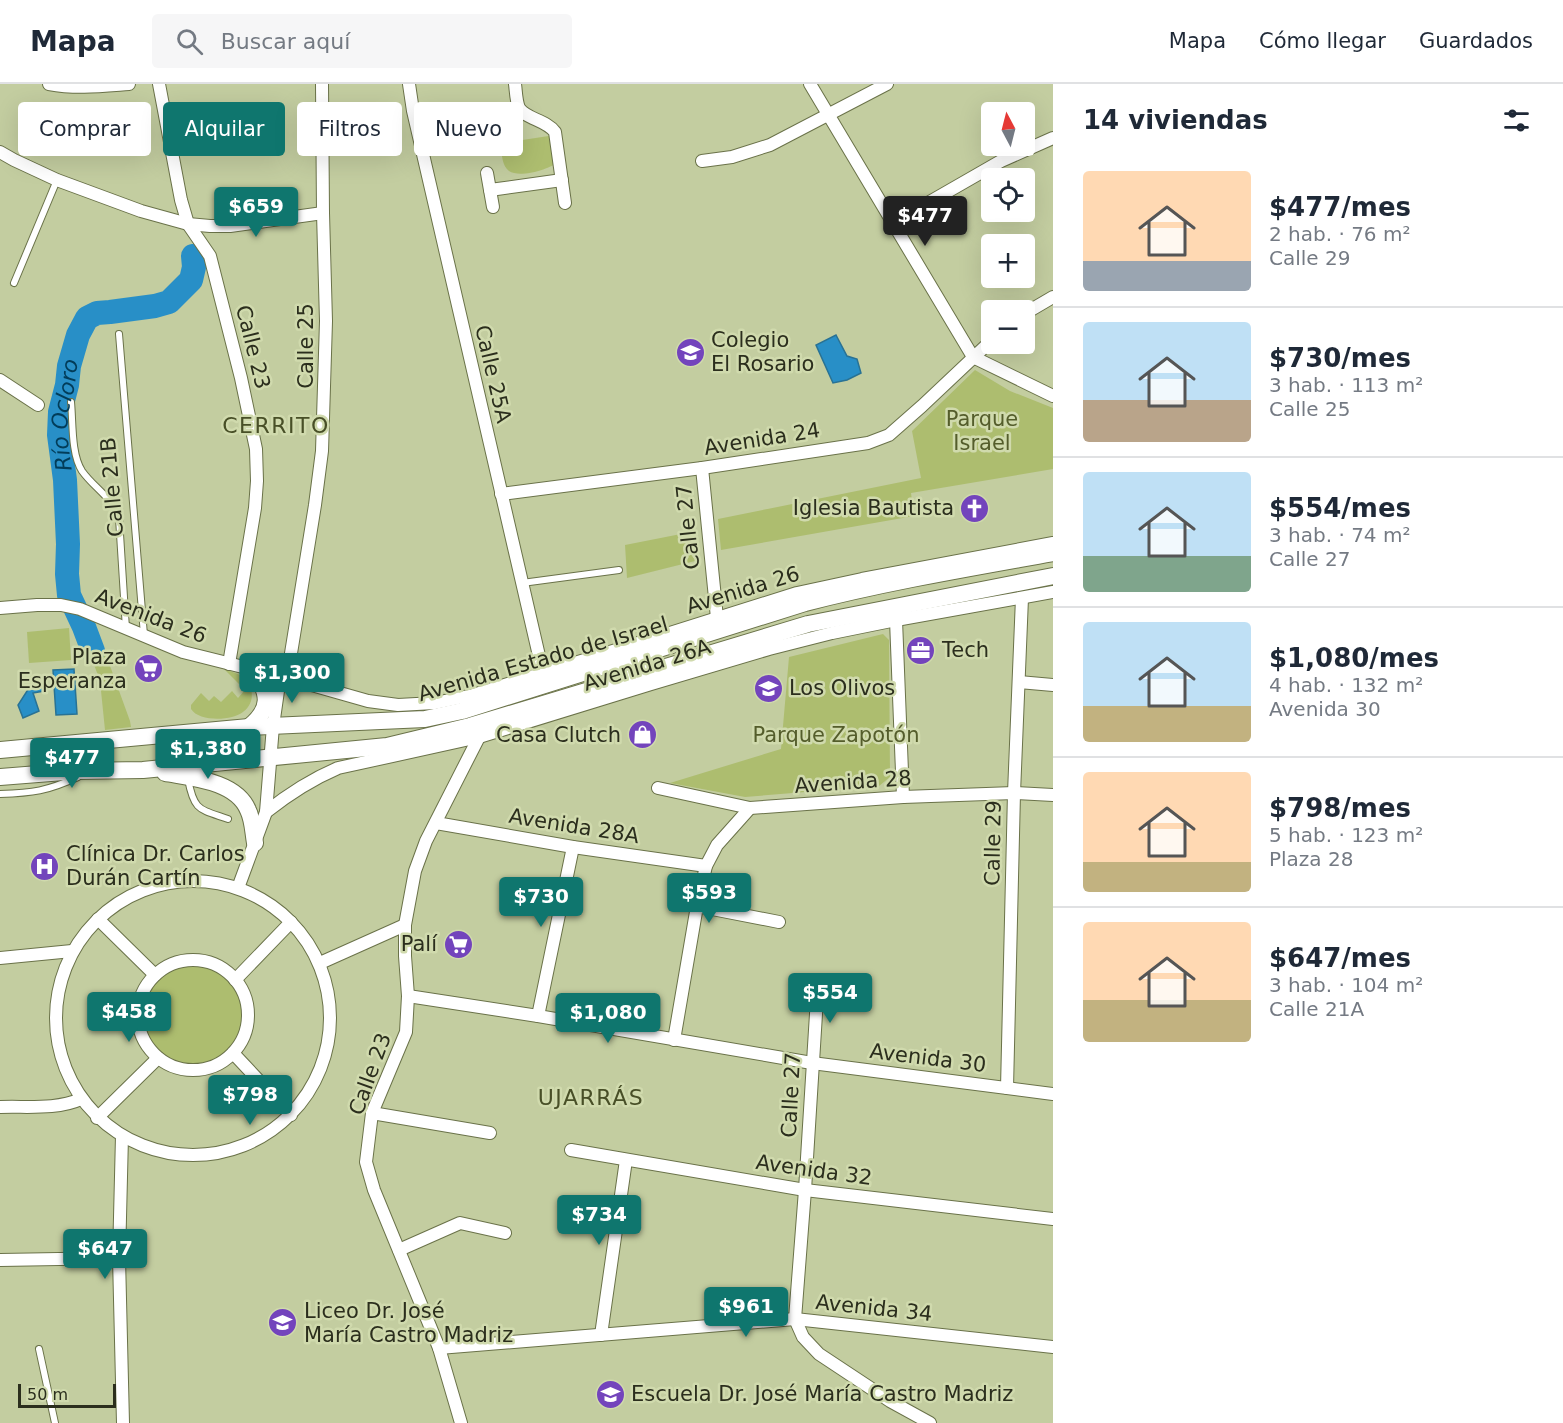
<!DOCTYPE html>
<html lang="es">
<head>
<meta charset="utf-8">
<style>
	:root { --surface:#fff; --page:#f6f6f7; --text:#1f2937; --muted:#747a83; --line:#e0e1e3; --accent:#0f766e }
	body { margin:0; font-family:"DejaVu Sans",sans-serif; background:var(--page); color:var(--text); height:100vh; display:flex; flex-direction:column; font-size:22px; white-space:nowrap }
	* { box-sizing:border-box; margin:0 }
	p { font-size:20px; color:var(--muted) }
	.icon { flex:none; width:33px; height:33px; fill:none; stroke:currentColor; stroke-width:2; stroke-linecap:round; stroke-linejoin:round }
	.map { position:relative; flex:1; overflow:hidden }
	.sheet { display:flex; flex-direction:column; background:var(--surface); width:510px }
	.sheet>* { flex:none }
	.top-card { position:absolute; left:18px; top:18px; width:570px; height:54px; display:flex; gap:12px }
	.needle { width:39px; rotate:353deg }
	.fabs { position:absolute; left:981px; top:18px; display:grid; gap:12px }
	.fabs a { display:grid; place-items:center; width:54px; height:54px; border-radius:6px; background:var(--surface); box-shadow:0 6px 24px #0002; font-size:30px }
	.scale { position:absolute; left:18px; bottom:15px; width:98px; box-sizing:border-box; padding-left:6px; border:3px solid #2b2e1d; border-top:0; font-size:16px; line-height:21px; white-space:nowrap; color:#2b2e1d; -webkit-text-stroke:4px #d0daad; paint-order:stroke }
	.price { position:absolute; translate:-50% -51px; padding:0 14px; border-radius:6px; background:var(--accent); color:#fff; font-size:20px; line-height:39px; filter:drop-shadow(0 2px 3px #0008) }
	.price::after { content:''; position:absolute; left:50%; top:36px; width:18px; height:14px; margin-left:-9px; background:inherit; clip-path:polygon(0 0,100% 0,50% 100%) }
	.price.on { background:#222; color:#fff }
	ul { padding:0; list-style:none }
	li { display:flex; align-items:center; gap:18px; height:150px; padding:0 30px }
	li+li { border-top:2px solid var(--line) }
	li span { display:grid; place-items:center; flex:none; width:168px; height:120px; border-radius:6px; color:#555 }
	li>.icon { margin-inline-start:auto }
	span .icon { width:72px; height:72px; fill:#fffc; stroke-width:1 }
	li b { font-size:26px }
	h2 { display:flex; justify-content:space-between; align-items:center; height:72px; padding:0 30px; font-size:26px }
	.chip { padding:0 21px; border-radius:6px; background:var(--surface); box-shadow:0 6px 24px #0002; font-size:21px; line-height:54px }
	.chip.on { background:var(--accent); color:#fff }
	header { display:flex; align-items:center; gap:36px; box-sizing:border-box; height:84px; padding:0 30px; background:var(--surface); border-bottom:2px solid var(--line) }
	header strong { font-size:28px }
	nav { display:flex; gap:33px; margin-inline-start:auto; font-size:21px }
	.search { width:420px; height:54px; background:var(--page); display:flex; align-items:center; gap:15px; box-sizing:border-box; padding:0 21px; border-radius:6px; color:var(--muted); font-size:22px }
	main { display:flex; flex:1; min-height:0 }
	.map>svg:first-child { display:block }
	.green { fill:#adbd6f }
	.water { fill:#288fc7; stroke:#297294; stroke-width:1.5 }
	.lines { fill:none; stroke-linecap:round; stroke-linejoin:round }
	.river { stroke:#288fc7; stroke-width:24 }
	.lane-casing { stroke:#6a7249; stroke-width:8 }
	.street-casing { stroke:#6a7249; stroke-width:14 }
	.secondary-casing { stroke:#6a7249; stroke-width:18 }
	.lane { stroke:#fff; stroke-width:6 }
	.street { stroke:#fff; stroke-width:12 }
	.secondary { stroke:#fff; stroke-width:16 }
	.labels { text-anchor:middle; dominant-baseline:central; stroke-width:5; stroke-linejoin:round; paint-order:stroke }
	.poi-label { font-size:21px; fill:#2b2e1d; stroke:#d0daad; text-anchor:start }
	.street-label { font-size:21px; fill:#2b2e1d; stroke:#d0daad }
	.park-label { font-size:21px; fill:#545d2b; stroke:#d0daad }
	.water-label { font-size:22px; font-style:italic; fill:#023c59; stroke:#d0daad }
	.neighbourhood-label { font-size:22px; letter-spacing:1.5px; fill:#484f27; stroke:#d0daad }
</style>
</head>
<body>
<header>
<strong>Mapa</strong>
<div class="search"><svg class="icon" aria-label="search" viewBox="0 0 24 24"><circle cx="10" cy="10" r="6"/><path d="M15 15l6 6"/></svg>Buscar aquí</div>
<nav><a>Mapa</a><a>Cómo llegar</a><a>Guardados</a></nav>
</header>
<main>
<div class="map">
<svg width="1053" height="1339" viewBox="0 0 1053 1339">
	<rect width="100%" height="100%" fill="#c3cda0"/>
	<g class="green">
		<path d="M555,51L556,79C548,86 519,94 509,87C502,82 502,71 501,64L516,62V57Z"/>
		<path d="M975,286L1010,307L1053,324V385L911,409L914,432L721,466L718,435L921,394L912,347Z"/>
		<path d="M691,448L695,477L627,494L625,461Z"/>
		<path d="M73,531L83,534L97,546L130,637L131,643L105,646L100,597L84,553Z"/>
		<path d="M69,544L71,576L29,579L27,548Z"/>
		<path d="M883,550L889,556L890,693L879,702L745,713L670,699L781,665L789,573Z"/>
		<path d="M224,585C230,587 237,589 242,592C254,601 256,619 243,628C232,637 199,638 191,625V621L201,609L209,617L214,612L221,618L232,607L238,614L245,606Z"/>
		<circle cx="193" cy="932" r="50"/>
	</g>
	<g class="water">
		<path d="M836,251L847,272L857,275L861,289L847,296L833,299L816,261Z"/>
		<path d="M74,585L77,630L56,631L53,586Z"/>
		<path d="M45,603L44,607L33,609L39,627L23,634L18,621L29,604Z"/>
	</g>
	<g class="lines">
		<path class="river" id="s1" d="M93,567L84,543L69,511L67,490L68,460L65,396L59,351L60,328L67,301L69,282L78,251L87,234L97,229L110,228L155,222L169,218L191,196L194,183L193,172"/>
		<defs>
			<g id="lane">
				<path d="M14,199L57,96"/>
				<path d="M119,250L144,551"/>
				<path d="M71,318C73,338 71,370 82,387C94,404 113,414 119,434L126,545"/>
				<path d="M522,499L619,486"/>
				<path d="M188,695C194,727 199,725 228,735"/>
				<path d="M0,710C33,709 47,707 78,693"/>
				<path d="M39,1265L55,1339"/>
			</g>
			<g id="street">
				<path d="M49,0C76,5 102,2 129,0"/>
				<path d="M159,0L181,116L188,140L210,172L241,294L256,365L257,397L255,424L229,580"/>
				<path d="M409,0L413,27L543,589"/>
				<path d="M515,0C516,7 516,17 519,24C526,35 546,36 555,48L565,119"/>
				<path d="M810,0L973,273L1053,312"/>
				<path d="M0,68L14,76L57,96L141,127L188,140L210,142H230L323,129"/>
				<path d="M702,77L732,73L770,61L887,0"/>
				<path d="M487,89L493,123"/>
				<path d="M490,106L562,96"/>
				<path d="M893,139L1001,77L1053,54"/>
				<path d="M1024,230L1053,213"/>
				<path d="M0,296L38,321"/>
				<path d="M702,384L717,534"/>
				<path d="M501,410L702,384L868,359L889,351L922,322L992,256"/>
				<path d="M0,524L37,521H61L80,525L183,568L287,594L368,617L398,621L435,619L473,611L797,509L862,495L1053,459"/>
				<path d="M896,536L903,713"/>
				<path d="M287,594L315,421L322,367L326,237L323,129L322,0"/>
				<path d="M1019,598L1053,601"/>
				<path d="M658,704L750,724L903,713L1014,709L1053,711"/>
				<path d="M266,728C290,709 310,696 338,684L479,653L651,600L769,565L832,549L896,536L1053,508"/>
				<path d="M436,739L573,763L706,782"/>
				<circle cx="193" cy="934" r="137"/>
				<path d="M238,804L266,728L273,642L280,593"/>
				<path d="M697,822L779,838"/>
				<path d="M98,835L155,891"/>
				<path d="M0,874L72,867"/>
				<circle cx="193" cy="931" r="55"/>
				<path d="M320,879L405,841"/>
				<path d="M235,896L291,838"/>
				<path d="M818,898L805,1106L795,1235L803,1253L819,1270L890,1317L930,1339"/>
				<path d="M408,912L538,932L812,979L1053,1010"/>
				<path d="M538,932L573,763"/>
				<path d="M674,956L697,822L706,782L717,761L750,724"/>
				<path d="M233,969L291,1031"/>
				<path d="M1007,1004L1014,709L1022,514"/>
				<path d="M0,1023C27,1022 56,1026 81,1015"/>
				<path d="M372,1029L490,1049"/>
				<path d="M97,1034L158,974"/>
				<path d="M122,1052L119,1174L123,1339"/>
				<path d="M571,1066L805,1106L1053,1135"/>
				<path d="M399,1166L460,1139L505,1149"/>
				<path d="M0,1176L119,1174"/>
				<path d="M601,1251L626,1076"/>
				<path d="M439,1264L795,1235L1053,1263"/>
				<path d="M461,1339L439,1264L374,1106L366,1078L372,1029L406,948L408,912L405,872V841L415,787L426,757L479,653"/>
			</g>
			<g id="secondary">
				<path d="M249,643C272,624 269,610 254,586"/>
				<path d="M0,666L249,643L425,635L462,627L805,519C886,498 970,484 1053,469"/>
				<path d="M165,689C192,694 236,697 248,726C253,736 253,748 255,759"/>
				<path d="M0,693L76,687L143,686L387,662L470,642L808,540L1053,492"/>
			</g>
		</defs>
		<use href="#lane" class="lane-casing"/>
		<use href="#street" class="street-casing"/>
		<use href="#secondary" class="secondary-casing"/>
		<use href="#lane" class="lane"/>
		<use href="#street" class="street"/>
		<use href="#secondary" class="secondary"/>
	</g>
	<defs>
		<symbol id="school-disc" viewBox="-11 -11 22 22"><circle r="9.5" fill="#7344bc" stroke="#d0daad"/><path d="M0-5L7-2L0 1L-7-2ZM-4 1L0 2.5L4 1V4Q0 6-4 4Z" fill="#fff"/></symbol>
		<symbol id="church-disc" viewBox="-11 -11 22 22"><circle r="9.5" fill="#7344bc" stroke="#d0daad"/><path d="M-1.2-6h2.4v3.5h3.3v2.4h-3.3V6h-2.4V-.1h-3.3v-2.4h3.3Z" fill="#fff"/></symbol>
		<symbol id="office-disc" viewBox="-11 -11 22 22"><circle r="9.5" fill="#7344bc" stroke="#d0daad"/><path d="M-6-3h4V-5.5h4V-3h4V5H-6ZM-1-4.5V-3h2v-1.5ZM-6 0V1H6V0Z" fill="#fff"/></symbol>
		<symbol id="supermarket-disc" viewBox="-11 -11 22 22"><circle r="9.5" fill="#7344bc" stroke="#d0daad"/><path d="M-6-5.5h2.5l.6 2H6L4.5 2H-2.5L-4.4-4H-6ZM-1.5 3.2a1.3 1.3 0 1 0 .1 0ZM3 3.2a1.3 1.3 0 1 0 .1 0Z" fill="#fff"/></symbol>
		<symbol id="shop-disc" viewBox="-11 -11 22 22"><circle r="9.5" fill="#7344bc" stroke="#d0daad"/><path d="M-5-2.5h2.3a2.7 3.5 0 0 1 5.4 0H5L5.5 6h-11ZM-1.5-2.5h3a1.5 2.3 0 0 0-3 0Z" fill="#fff"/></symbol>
		<symbol id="hospital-disc" viewBox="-11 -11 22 22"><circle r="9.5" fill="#7344bc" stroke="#d0daad"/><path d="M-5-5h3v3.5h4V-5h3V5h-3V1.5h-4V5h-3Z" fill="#fff"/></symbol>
	</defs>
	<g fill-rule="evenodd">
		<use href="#school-disc" x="674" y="252" width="33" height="33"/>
		<use href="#church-disc" x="958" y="408" width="33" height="33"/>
		<use href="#office-disc" x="904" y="550" width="33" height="33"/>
		<use href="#supermarket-disc" x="132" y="568" width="33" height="33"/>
		<use href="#school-disc" x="752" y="588" width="33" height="33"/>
		<use href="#shop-disc" x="626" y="634" width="33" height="33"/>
		<use href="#hospital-disc" x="28" y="766" width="33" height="33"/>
		<use href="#supermarket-disc" x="442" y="844" width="33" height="33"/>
		<use href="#school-disc" x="266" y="1222" width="33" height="33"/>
		<use href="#school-disc" x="594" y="1294" width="33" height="33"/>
	</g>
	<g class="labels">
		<g class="poi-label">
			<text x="711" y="256">Colegio<tspan x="711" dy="24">El Rosario</tspan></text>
			<text x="954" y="424" text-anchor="end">Iglesia Bautista</text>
			<text x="942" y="566">Tech</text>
			<text x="127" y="573" text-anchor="end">Plaza<tspan x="127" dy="24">Esperanza</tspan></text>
			<text x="789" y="604">Los Olivos</text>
			<text x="621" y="651" text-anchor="end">Casa Clutch</text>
			<text x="66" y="770">Clínica Dr. Carlos<tspan x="66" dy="24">Durán Cartín</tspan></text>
			<text x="437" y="860" text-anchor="end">Palí</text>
			<text x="304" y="1227">Liceo Dr. José<tspan x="304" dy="24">María Castro Madriz</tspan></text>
			<text x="631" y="1310">Escuela Dr. José María Castro Madriz</text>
		</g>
		<g class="street-label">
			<text transform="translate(306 262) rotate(-90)">Calle 25</text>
			<text transform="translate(253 263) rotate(76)">Calle 23</text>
			<text transform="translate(493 290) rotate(77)">Calle 25A</text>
			<text transform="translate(762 355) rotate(-9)">Avenida 24</text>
			<text transform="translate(112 403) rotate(-95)">Calle 21B</text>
			<text transform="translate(688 443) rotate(-96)">Calle 27</text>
			<text transform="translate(743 506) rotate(-17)">Avenida 26</text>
			<text transform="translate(151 532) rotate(21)">Avenida 26</text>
			<text transform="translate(543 575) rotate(-16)">Avenida Estado de Israel</text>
			<text transform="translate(647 581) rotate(-17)">Avenida 26A</text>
			<text transform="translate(853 698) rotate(-4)">Avenida 28</text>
			<text transform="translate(574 742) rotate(9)">Avenida 28A</text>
			<text transform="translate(993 759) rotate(-89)">Calle 29</text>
			<text transform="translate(928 974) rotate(7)">Avenida 30</text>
			<text transform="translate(370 990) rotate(-70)">Calle 23</text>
			<text transform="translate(791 1011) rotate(-87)">Calle 27</text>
			<text transform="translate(814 1086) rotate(8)">Avenida 32</text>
			<text transform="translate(874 1224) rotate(6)">Avenida 34</text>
		</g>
		<g class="park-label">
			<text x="982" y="335">Parque<tspan x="982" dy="24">Israel</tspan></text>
			<text x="836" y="651">Parque Zapotón</text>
		</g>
		<g class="water-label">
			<text stroke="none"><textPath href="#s1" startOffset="242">Río Ocloro</textPath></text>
		</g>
		<g class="neighbourhood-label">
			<text x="276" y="341">CERRITO</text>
			<text x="591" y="1013">UJARRÁS</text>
		</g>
	</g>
</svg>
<div class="fabs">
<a><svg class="needle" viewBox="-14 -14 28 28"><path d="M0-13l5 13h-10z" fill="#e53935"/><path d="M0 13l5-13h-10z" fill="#747a83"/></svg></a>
<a><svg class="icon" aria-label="locate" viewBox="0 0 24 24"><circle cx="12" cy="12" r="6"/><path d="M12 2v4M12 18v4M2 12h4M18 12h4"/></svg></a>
<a>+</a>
<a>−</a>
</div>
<div class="scale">50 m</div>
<b class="price" style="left:256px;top:154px">$659</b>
<b class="price on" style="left:925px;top:163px">$477</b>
<b class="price" style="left:292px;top:620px">$1,300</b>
<b class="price" style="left:208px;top:696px">$1,380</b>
<b class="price" style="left:72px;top:705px">$477</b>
<b class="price" style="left:709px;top:840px">$593</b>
<b class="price" style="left:541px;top:844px">$730</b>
<b class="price" style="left:830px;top:940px">$554</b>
<b class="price" style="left:129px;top:959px">$458</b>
<b class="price" style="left:608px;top:960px">$1,080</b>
<b class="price" style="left:250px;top:1042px">$798</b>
<b class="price" style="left:599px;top:1162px">$734</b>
<b class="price" style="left:105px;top:1196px">$647</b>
<b class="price" style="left:746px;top:1254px">$961</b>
<div class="top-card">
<a class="chip">Comprar</a>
<a class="chip on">Alquilar</a>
<a class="chip">Filtros</a>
<a class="chip">Nuevo</a>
</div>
</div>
<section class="sheet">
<h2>14 viviendas<svg class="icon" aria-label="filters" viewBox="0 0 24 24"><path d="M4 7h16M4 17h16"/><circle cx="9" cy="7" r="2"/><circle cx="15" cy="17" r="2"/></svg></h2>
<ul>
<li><span style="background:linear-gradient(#ffd9b3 75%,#9aa5b1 0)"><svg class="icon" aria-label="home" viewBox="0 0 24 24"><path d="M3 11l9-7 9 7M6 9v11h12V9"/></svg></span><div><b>$477/mes</b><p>2 hab. · 76 m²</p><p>Calle 29</p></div></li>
<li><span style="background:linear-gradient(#bfe0f5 65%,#b9a48a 0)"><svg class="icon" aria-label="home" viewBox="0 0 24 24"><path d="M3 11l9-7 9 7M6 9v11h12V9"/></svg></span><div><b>$730/mes</b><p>3 hab. · 113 m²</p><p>Calle 25</p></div></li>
<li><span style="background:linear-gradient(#bfe0f5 70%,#7fa58c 0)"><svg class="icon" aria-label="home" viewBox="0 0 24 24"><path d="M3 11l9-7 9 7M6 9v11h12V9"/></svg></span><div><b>$554/mes</b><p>3 hab. · 74 m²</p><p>Calle 27</p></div></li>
<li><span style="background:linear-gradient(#bfe0f5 70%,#c2b280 0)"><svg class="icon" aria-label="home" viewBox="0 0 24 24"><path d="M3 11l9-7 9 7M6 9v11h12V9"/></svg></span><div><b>$1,080/mes</b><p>4 hab. · 132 m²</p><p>Avenida 30</p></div></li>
<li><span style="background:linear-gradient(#ffd9b3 75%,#c2b280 0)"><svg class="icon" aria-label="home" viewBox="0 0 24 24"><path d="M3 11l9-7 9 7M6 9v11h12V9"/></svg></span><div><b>$798/mes</b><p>5 hab. · 123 m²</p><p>Plaza 28</p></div></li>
<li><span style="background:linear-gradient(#ffd9b3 65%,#c2b280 0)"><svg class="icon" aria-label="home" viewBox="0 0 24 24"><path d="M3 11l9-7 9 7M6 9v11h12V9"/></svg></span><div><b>$647/mes</b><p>3 hab. · 104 m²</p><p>Calle 21A</p></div></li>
</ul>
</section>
</main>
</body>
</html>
